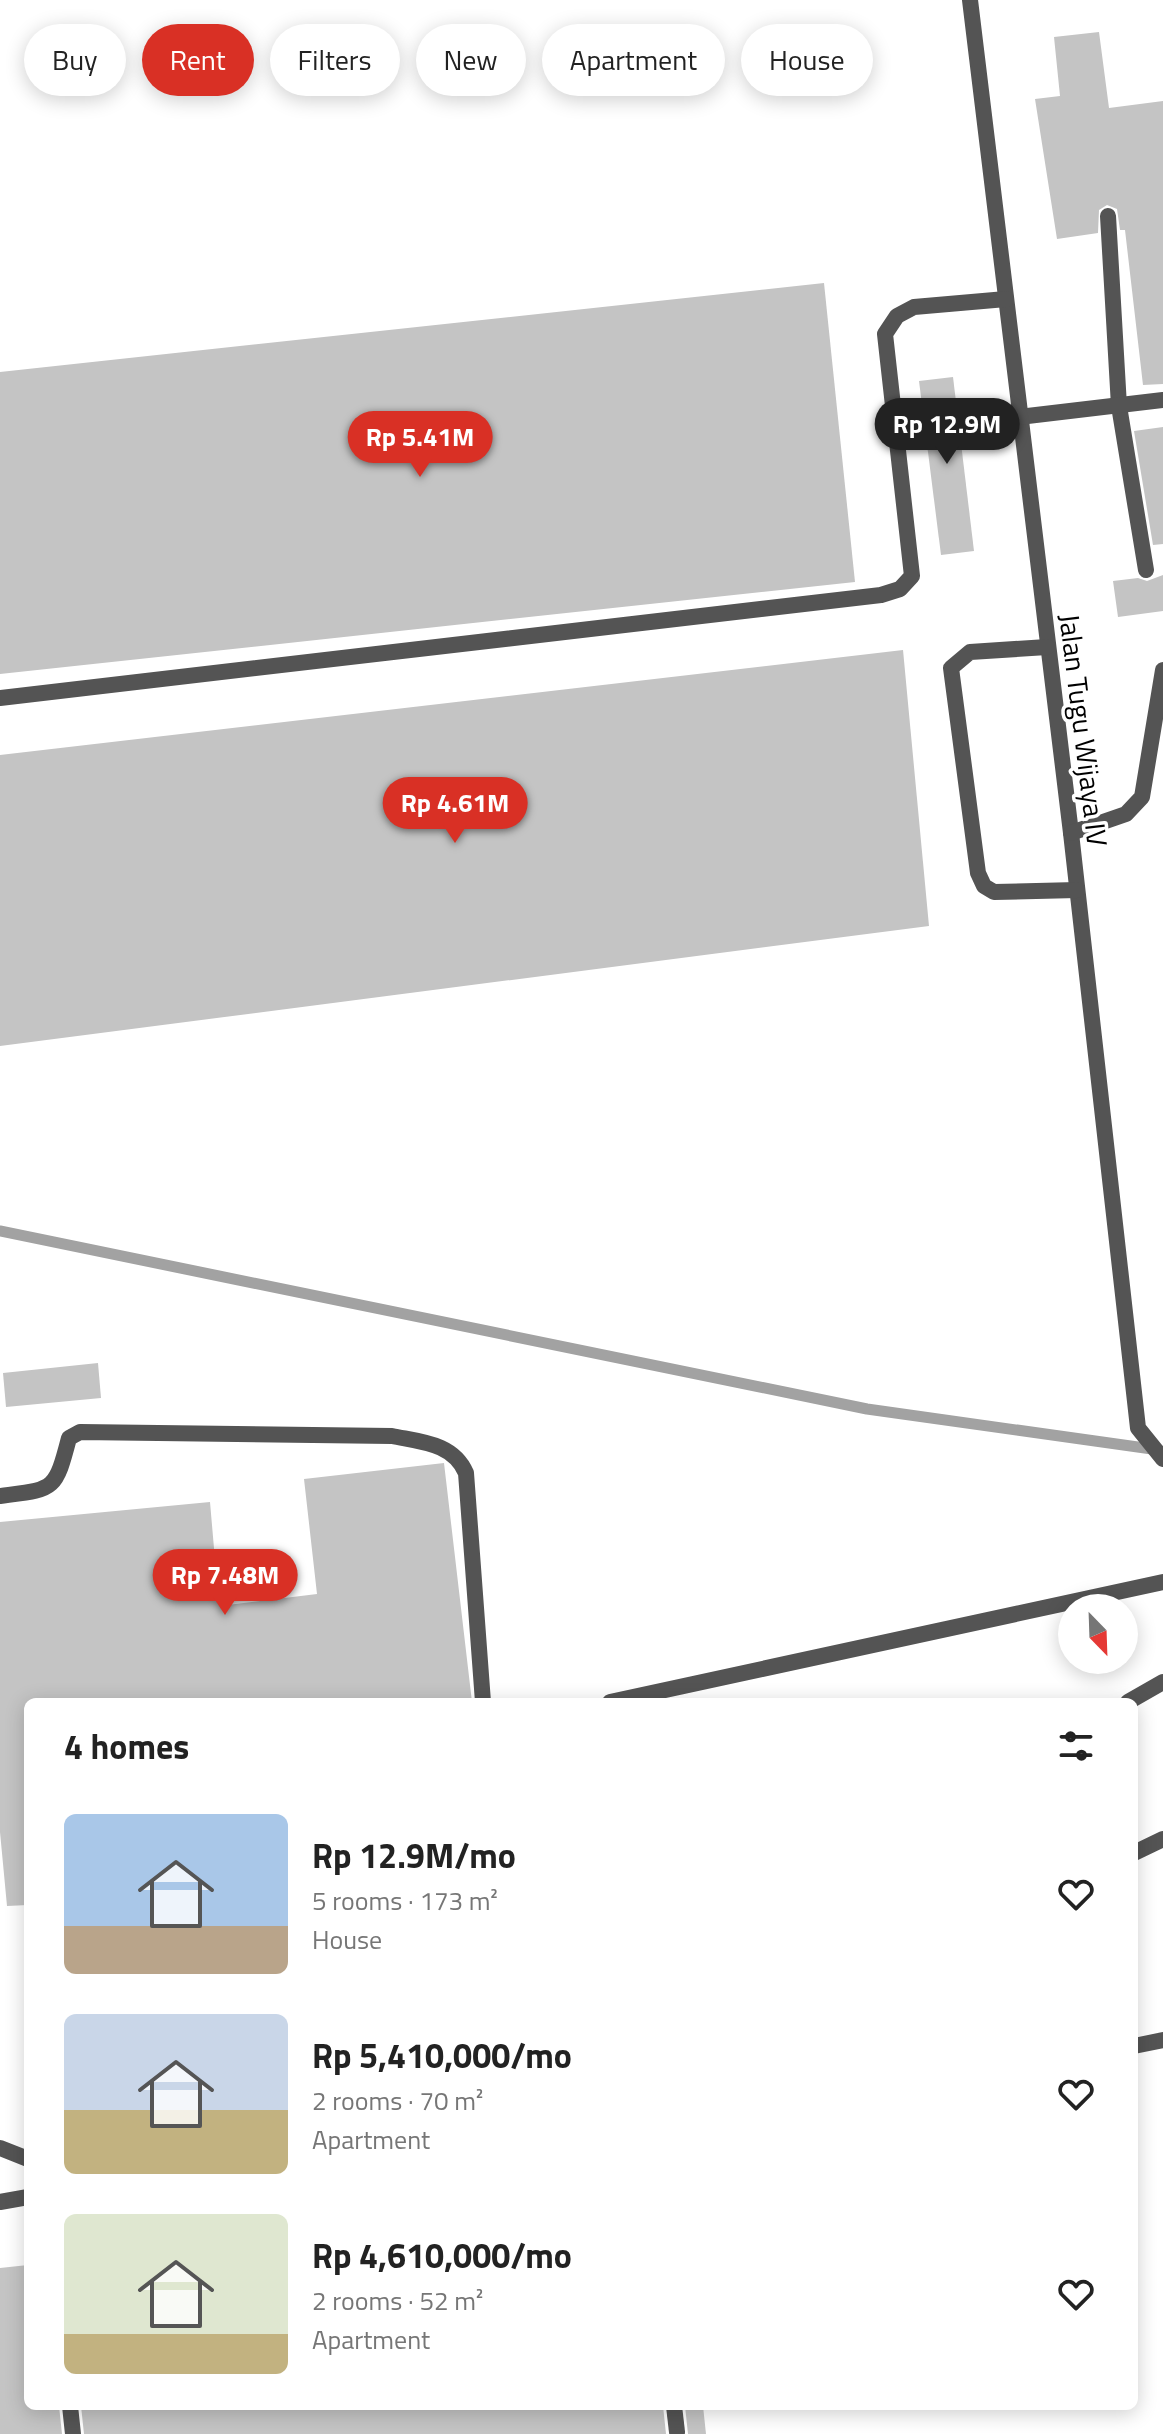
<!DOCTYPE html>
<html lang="en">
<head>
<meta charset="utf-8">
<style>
	:root { --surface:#fff; --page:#f6f6f6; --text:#222; --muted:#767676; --accent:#d93025 }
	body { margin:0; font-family:"Titillium Web",sans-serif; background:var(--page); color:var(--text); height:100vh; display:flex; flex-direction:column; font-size:30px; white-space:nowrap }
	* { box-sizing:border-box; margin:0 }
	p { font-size:26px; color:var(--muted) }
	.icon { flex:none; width:44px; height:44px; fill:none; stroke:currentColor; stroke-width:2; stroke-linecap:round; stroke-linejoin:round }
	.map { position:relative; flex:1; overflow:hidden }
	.drawer { position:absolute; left:24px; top:1698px; width:1114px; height:712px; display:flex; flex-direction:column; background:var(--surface); border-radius:12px; box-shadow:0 4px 20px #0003 }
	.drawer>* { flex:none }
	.top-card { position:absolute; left:24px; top:24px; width:1116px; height:72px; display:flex; gap:16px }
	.needle { width:52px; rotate:157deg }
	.buttons { position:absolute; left:1058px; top:1594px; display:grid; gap:16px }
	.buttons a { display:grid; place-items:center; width:80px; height:80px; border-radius:50%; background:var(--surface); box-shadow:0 4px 20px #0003; font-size:40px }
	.price { position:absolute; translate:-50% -68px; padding:0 18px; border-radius:28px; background:var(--accent); color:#fff; font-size:26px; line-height:52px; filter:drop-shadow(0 2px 4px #0008) }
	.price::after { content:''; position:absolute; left:50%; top:48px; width:24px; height:18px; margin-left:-12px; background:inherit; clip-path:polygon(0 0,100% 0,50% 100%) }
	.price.on { background:#222; color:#fff }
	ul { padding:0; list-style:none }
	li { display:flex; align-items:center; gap:24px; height:200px; padding:0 40px }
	li span { display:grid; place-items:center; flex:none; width:224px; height:160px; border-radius:12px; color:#555 }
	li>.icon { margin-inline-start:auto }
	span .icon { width:96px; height:96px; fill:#fffc; stroke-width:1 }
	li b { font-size:34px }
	h2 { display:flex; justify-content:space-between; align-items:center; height:96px; padding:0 40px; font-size:34px }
	.chip { padding:0 28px; border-radius:36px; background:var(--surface); box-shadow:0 4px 20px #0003; font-size:28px; line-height:72px }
	.chip.on { background:var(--accent); color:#fff }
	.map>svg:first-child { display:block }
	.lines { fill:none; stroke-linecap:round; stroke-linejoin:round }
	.stream { stroke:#a2a2a2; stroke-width:11 }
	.building { fill:#c4c4c4 }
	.lane { stroke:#545454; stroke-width:16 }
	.labels { text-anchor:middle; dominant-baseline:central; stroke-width:7; stroke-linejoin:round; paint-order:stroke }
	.street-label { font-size:28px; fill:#000; stroke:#fff }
</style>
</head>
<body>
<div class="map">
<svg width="1163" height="2434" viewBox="0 0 1163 2434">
	<rect width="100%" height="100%" fill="#fff"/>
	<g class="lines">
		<path class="stream" d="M0,1231L867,1409L1159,1450"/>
	</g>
	<g class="building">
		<path d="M1099,32L1109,108L1163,101V384L1143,385L1125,230H1120L1117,209L1107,205L1099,210L1098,233L1057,239L1035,99L1060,96L1054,37Z"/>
		<path d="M824,283L855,582L0,674V372Z"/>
		<path d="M953,377L974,551L941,555L919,381Z"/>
		<path d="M1163,427V544L1153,545L1134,431Z"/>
		<path d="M1163,575V611L1118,617L1113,581L1138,578L1147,581Z"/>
		<path d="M903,650L929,926L0,1046V755Z"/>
		<path d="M98,1363L101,1398L6,1407L3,1373Z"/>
		<path d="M444,1463L472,1702H28V1905L7,1906L0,1832V1522L210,1502L219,1606L317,1594L304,1479Z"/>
		<path d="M28,2265V2406H59L62,2434H0V2268Z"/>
		<path d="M81,2406H663L666,2434H84Z"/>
		<path d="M685,2406H703L706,2434H688Z"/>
	</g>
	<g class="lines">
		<g class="lane">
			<path d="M970,0L1071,833L1138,1428L1163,1459"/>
			<path d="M1108,216L1119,406L1146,570"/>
			<path d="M1019,417L1163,400"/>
			<path d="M1047,647L970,652L951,668L978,873L984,886L994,892L1077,890"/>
			<path d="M0,698L881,595L900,589L912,576L885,334L897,316L914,307L1006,299"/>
			<path d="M1071,833L1126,814L1142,797L1163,670"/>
			<path d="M0,1496C54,1489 55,1492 69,1438L80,1432L392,1436C421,1442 453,1443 466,1473L483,1702"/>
			<path d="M610,1702L1163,1582"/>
			<path d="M1128,1702L1163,1682"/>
			<path d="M1134,1853L1163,1839"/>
			<path d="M1134,2046L1163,2040"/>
			<path d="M0,2148L28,2159"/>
			<path d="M0,2202L28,2197"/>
			<path d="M70,2406L73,2434"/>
			<path d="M674,2406L677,2432"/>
		</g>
	</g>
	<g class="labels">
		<g class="street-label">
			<text transform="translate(1084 730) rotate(83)">Jalan Tugu Wijaya IV</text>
		</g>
	</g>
</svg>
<div class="buttons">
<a><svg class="needle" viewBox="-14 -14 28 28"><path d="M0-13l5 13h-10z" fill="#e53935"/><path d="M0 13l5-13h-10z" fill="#767676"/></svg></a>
</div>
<b class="price on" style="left:947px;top:466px">Rp 12.9M</b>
<b class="price" style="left:420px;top:479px">Rp 5.41M</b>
<b class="price" style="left:455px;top:845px">Rp 4.61M</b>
<b class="price" style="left:225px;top:1617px">Rp 7.48M</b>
<div class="top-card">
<a class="chip">Buy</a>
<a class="chip on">Rent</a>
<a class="chip">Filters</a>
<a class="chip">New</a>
<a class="chip">Apartment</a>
<a class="chip">House</a>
</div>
<section class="drawer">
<h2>4 homes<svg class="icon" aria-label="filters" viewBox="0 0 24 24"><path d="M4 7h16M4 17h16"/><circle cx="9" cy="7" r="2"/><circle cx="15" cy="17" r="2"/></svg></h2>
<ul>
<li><span style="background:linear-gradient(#a9c7e8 70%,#b9a48a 0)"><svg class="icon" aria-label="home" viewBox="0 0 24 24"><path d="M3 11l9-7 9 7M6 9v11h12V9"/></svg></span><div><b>Rp 12.9M/mo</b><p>5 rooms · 173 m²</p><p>House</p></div><svg class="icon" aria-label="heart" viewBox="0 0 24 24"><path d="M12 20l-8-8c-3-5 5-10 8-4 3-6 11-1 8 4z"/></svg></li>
<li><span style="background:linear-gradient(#c9d6e8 60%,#c2b280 0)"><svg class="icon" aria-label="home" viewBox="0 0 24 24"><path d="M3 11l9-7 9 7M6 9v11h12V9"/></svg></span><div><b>Rp 5,410,000/mo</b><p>2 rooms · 70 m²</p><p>Apartment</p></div><svg class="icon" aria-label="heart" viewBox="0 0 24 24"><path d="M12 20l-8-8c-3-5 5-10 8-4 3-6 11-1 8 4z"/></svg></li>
<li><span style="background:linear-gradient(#dfe7d0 75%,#c2b280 0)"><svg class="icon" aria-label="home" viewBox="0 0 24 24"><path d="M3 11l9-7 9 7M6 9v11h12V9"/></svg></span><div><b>Rp 4,610,000/mo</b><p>2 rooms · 52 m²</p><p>Apartment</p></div><svg class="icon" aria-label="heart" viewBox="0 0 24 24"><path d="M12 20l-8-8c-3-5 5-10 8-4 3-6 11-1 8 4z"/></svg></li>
</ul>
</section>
</div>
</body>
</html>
